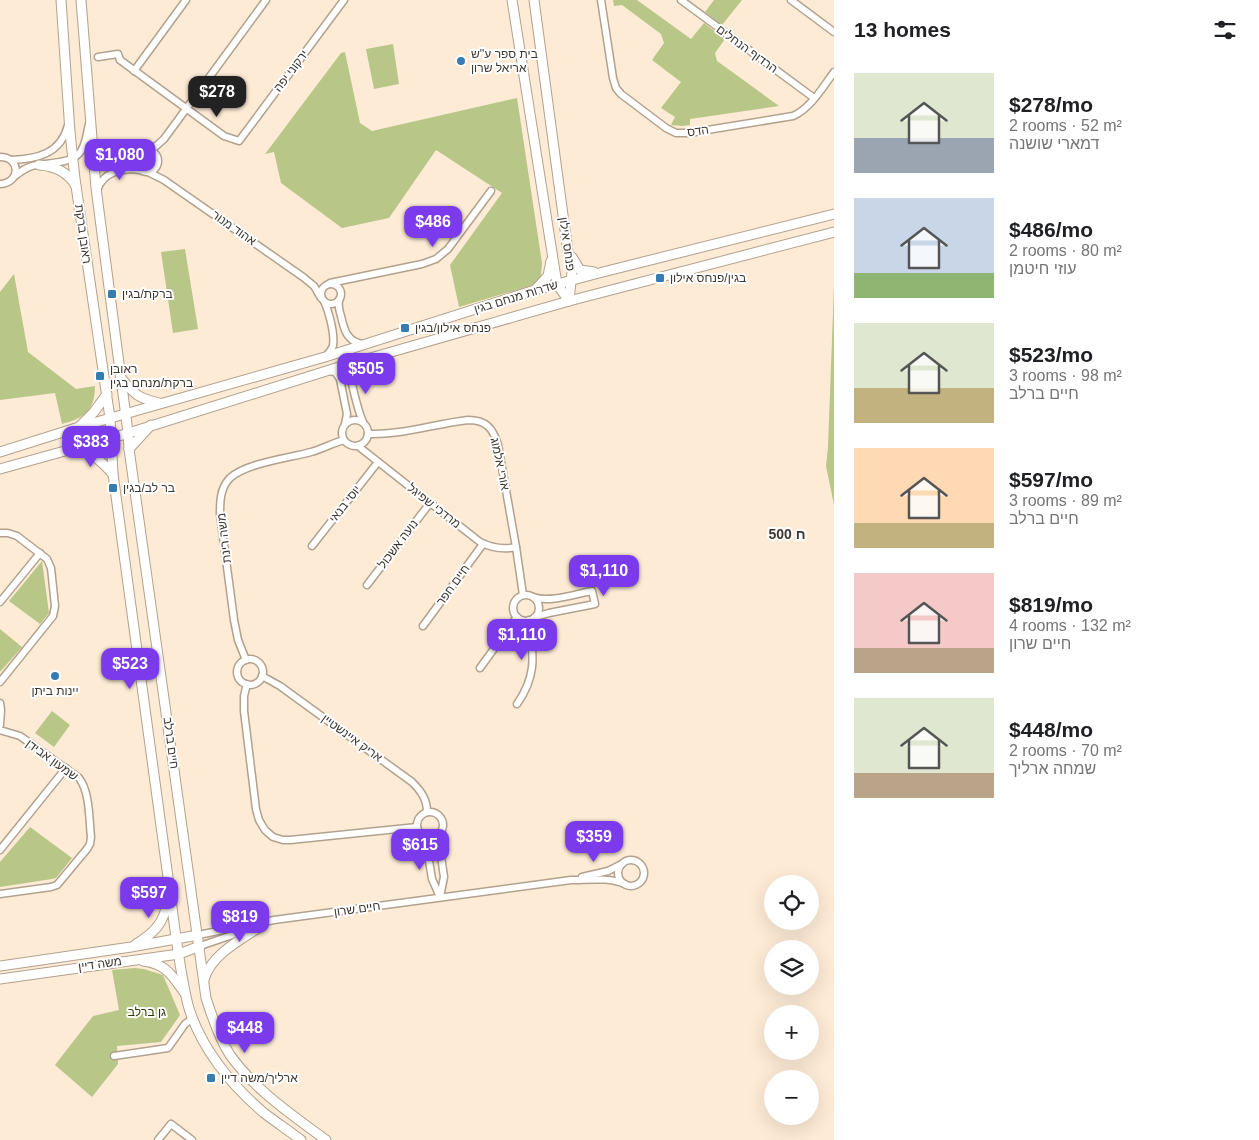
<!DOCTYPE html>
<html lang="en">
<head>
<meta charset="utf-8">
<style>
	:root { --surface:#fff; --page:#f2f2f2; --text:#202124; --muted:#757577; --accent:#7c3aed }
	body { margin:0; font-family:Helvetica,"Noto Sans Hebrew",sans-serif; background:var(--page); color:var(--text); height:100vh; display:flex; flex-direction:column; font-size:19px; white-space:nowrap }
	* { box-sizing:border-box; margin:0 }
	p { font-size:16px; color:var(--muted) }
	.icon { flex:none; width:28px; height:28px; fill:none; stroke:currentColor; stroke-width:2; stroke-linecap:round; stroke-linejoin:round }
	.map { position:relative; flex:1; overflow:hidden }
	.panel { display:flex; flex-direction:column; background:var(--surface); width:425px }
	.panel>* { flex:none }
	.controls { position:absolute; left:764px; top:875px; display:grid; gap:10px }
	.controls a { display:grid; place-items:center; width:55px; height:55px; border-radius:50%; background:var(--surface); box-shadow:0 5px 20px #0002; font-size:25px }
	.price { position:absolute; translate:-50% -42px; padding:0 11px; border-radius:10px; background:var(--accent); color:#fff; font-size:16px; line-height:32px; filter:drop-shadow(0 1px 2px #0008) }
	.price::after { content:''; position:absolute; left:50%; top:30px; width:15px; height:11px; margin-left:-8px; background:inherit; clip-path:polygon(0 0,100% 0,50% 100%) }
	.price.active { background:#222; color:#fff }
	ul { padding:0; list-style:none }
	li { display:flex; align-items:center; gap:15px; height:125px; padding:0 20px }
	li span { display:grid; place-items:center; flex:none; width:140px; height:100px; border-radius:0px; color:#555 }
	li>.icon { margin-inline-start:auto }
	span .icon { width:60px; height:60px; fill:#fffc; stroke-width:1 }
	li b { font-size:21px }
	h2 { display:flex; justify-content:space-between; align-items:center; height:60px; padding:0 20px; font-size:21px }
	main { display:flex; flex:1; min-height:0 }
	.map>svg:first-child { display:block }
	.green { fill:#b8c687 }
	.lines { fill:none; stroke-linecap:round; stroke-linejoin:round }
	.street-casing { stroke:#b2a18d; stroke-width:9 }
	.secondary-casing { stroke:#b2a18d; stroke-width:11 }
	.street { stroke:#fff; stroke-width:6 }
	.secondary { stroke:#fff; stroke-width:9 }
	.poi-dot { fill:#347cb1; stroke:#fff; stroke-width:2 }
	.labels { text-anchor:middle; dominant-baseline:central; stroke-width:4; stroke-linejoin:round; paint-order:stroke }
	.street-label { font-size:12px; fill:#3e372f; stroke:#fff }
	.poi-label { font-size:12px; fill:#3e372f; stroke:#fff; text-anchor:start }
	.park-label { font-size:12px; fill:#2f3703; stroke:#fff }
	.neighbourhood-label { font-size:14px; font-weight:bold; fill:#3e372f; stroke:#fff }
</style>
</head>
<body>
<main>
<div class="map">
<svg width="834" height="1140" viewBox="0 0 834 1140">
	<rect width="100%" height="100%" fill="#fdebd6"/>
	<g class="green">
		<path d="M613,0H637L691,39L704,23L725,39L715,53L717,61L779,106L690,119V125L682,126L671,125L675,117L661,108L681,82L652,60L664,43L661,34L622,5L614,6Z"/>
		<path d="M714,0H742L722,25L705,12Z"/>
		<path d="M393,44L399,84L374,89L366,49Z"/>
		<path d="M345,52L360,123L372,131L517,98L542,263L541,276L533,285L459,307L450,265L502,193L436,150L389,218L342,228L281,183L274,152L265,154L341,53Z"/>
		<path d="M185,249L198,329L173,333L161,252Z"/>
		<path d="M14,274L28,352L76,389L95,386C95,411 84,418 62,424L55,393L0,400V292Z"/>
		<path d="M834,286V505L826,466L828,447Z"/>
		<path d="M42,561L49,613L40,624L9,601Z"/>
		<path d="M0,629L22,647L0,672Z"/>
		<path d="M52,711L70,725L54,747L35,733Z"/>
		<path d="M30,827L72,858L56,878L52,879L0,887V862Z"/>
		<path d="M134,968L144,969L163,975L180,1015L161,1042L117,1046L118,1064L92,1097L55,1065L93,1016L119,1010L112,970Z"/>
	</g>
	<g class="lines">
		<defs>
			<g id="street">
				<path d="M601,0L613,78L616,88L621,94L666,128L676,133H689L793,116C810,109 823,87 834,72"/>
				<path d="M681,0L814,98"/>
				<path d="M791,0L834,32"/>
				<path d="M98,57L118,54L120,60L224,136L239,141L344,0"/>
				<path d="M134,71L186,0"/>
				<circle cx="147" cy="161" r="11"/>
				<path d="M145,151L155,147L164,139L266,0"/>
				<path d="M92,152C106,166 123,160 139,154"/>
				<path d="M0,157C21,157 21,183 0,184"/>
				<path d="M11,160C37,159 61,154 68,125"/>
				<path d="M148,172L164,180L303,277L314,286L321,298"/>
				<path d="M15,176C20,172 25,168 32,166C47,162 72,165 81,151C86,144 87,132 89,124"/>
				<path d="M97,190C103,172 123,167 140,170"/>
				<path d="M330,283L422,264L436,259L448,249L491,191"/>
				<circle cx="331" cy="294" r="10"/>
				<path d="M339,300C338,306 339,310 341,316C344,330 347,341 362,344"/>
				<path d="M324,301C329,312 335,334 333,346C331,351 329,353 326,356"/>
				<path d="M356,363C353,366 352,366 351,370C349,378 359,413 363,422"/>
				<path d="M329,371L335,372L340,379L347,414L345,424"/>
				<circle cx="355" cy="433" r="13"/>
				<path d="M368,434C402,435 434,424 468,420C486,420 493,428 498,445L516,547L523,595"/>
				<path d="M358,446L480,542C492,548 503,550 516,547"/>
				<path d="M0,533H8L17,536L47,559L51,568L55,606L53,616L0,682"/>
				<path d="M312,546L378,462"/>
				<path d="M367,585L430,503"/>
				<circle cx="526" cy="608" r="13"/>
				<path d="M533,597C550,603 575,594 592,591L595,604L549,613L535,617"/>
				<path d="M0,602L40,553"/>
				<path d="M423,626L483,544"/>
				<circle cx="250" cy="672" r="13"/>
				<path d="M246,660L238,640L234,620L220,514C220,502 220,488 230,478C246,463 289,458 311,452C322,449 333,443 344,440"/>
				<path d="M480,668L517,617"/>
				<path d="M262,676L280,686L412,782C421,791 427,799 427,812"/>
				<path d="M247,684L244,696V711L256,809L259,820L265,830L273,837L283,840H290L417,827"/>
				<path d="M0,703L1,710L0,725"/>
				<path d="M517,704C538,674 533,654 529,620"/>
				<path d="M0,730L20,736L79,778C90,792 89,819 91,837L90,844L87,849L57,885L51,887L0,894"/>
				<circle cx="430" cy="825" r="13"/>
				<path d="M439,833V842L444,877L440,897"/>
				<path d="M425,836L432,879L440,897"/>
				<path d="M0,850L66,768"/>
				<circle cx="631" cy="873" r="13"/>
				<path d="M582,877L608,871L622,864"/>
				<path d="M198,935L274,920L571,880C589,880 608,877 625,884"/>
				<path d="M200,946L253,928"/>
				<path d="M114,1056L168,1048L185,1024L193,1018"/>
				<path d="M158,1140L171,1124L192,1140"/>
			</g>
			<g id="secondary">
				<path d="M61,0L70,132L75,179L110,418L113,474L170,892C175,929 179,968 188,1005C200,1047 231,1085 264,1113C276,1122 289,1131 301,1140"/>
				<path d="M81,0L96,188L128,432L129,449L206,998C212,1017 219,1038 230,1055C255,1090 292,1115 326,1140"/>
				<path d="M512,0L557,284L569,301"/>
				<path d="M534,0L568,252L572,272L569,301"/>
				<path d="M39,165C54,166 68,172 76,186"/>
				<path d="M572,257L580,270L594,272"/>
				<path d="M535,290L548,276L551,261"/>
				<path d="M121,378C135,395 138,398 159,403"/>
				<path d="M80,426L94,412L107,394"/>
				<path d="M79,446C93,453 103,463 113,474"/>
				<path d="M129,449L151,425"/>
				<path d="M0,452L79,427L325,357L535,290L599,273L834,214"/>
				<path d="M0,469L119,436L339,367L569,301L834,232"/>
				<path d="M136,944C156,932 164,922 168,900"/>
				<path d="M143,961C166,964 171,974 184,992"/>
				<path d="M0,966L131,947L198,935"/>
				<path d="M0,979L179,954L200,946"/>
				<path d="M204,980C210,955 243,938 263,925"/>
			</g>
		</defs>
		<use href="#street" class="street-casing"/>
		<use href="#secondary" class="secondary-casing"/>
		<use href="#street" class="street"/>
		<use href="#secondary" class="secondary"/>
	</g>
	<g class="poi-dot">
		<circle cx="461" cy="61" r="5"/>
		<rect x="655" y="273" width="10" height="10" rx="2.5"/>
		<rect x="107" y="289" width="10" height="10" rx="2.5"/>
		<rect x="400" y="323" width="10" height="10" rx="2.5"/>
		<rect x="95" y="371" width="10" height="10" rx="2.5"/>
		<rect x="108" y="483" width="10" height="10" rx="2.5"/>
		<circle cx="55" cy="676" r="5"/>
		<rect x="206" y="1073" width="10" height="10" rx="2.5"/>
	</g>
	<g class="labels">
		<g class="street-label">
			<text transform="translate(747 49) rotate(36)">הרדוף הנחלים</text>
			<text transform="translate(291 71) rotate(-53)">ירקוני יפה</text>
			<text transform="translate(698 131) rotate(-8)">הדס</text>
			<text transform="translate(234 228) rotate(35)">אהוד מנור</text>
			<text transform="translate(83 234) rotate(82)">ראובן ברקת</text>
			<text transform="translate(567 244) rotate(82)">פנחס אילון</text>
			<text transform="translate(516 297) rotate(-17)">שדרות מנחם בגין</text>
			<text transform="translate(500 464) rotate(78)">אורי אלמוג</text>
			<text transform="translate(345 504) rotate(-52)">יוסי בנאי</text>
			<text transform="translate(434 506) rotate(38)">מרדכי שפיגל</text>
			<text transform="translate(224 538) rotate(-97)">משה רינת</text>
			<text transform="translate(398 544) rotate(-53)">נועה אשכול</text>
			<text transform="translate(453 585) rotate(-54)">חיים חפר</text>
			<text transform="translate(352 738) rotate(36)">אריק איינשטיין</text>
			<text transform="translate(171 743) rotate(82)">חיים ברלב</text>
			<text transform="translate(52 760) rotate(36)">שמעון אבידן</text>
			<text transform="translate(357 909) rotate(-8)">חיים שרון</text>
			<text transform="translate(100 964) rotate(-8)">משה דיין</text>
		</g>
		<g class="poi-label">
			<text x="471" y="54">בית ספר ע''ש<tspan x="471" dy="14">אריאל שרון</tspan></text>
			<text x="670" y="278">בגין/פנחס אילון</text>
			<text x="122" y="294">ברקת/בגין</text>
			<text x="415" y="328">פנחס אילון/בגין</text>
			<text x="110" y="369">ראובן<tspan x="110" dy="14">ברקת/מנחם בגין</tspan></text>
			<text x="123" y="488">בר לב/בגין</text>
			<text x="55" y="691" text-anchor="middle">יינות ביתן</text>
			<text x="221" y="1078">ארליך/משה דיין</text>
		</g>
		<g class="park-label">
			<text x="147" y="1012">גן ברלב</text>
		</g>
		<g class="neighbourhood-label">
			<text x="787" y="534">ח 500</text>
		</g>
	</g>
</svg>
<div class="controls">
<a><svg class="icon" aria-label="locate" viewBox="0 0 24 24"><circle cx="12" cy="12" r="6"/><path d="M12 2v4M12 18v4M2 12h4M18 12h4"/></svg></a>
<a><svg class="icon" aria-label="layers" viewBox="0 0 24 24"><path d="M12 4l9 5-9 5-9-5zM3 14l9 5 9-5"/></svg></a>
<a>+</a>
<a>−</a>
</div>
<b class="price active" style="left:217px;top:118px">$278</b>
<b class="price" style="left:120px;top:181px">$1,080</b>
<b class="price" style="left:433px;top:248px">$486</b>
<b class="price" style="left:366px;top:395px">$505</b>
<b class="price" style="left:91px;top:468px">$383</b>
<b class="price" style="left:604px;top:597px">$1,110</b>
<b class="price" style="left:522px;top:661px">$1,110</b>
<b class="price" style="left:130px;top:690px">$523</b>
<b class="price" style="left:594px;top:863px">$359</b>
<b class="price" style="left:420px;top:871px">$615</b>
<b class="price" style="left:149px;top:919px">$597</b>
<b class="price" style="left:240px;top:943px">$819</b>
<b class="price" style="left:245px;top:1054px">$448</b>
</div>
<section class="panel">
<h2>13 homes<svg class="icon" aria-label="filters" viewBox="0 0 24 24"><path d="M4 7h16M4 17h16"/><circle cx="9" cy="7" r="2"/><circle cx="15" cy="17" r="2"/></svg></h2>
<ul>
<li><span style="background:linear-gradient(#dfe7d0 65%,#9aa5b1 0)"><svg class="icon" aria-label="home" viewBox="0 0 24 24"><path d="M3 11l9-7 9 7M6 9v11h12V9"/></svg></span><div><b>$278/mo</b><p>2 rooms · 52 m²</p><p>דמארי שושנה</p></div></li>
<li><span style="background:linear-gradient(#c9d6e8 75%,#8fb573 0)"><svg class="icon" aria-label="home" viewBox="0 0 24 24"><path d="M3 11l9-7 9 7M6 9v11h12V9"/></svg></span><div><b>$486/mo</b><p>2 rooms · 80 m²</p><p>עוזי חיטמן</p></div></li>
<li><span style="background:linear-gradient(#dfe7d0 65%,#c2b280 0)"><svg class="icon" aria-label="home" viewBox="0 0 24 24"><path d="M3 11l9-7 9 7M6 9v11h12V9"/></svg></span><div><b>$523/mo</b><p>3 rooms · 98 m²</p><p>חיים ברלב</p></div></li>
<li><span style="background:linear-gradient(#ffd9b3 75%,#c2b280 0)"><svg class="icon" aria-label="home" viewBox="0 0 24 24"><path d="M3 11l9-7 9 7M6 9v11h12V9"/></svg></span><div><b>$597/mo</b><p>3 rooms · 89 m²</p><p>חיים ברלב</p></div></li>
<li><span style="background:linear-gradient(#f6c9c9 75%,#b9a48a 0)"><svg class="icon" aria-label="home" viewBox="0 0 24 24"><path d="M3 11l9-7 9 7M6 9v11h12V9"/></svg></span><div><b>$819/mo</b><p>4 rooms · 132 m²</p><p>חיים שרון</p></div></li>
<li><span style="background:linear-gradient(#dfe7d0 75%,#b9a48a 0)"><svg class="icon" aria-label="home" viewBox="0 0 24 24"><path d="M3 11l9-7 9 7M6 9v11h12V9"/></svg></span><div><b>$448/mo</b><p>2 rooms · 70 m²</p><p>שמחה ארליך</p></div></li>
</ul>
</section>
</main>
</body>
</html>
